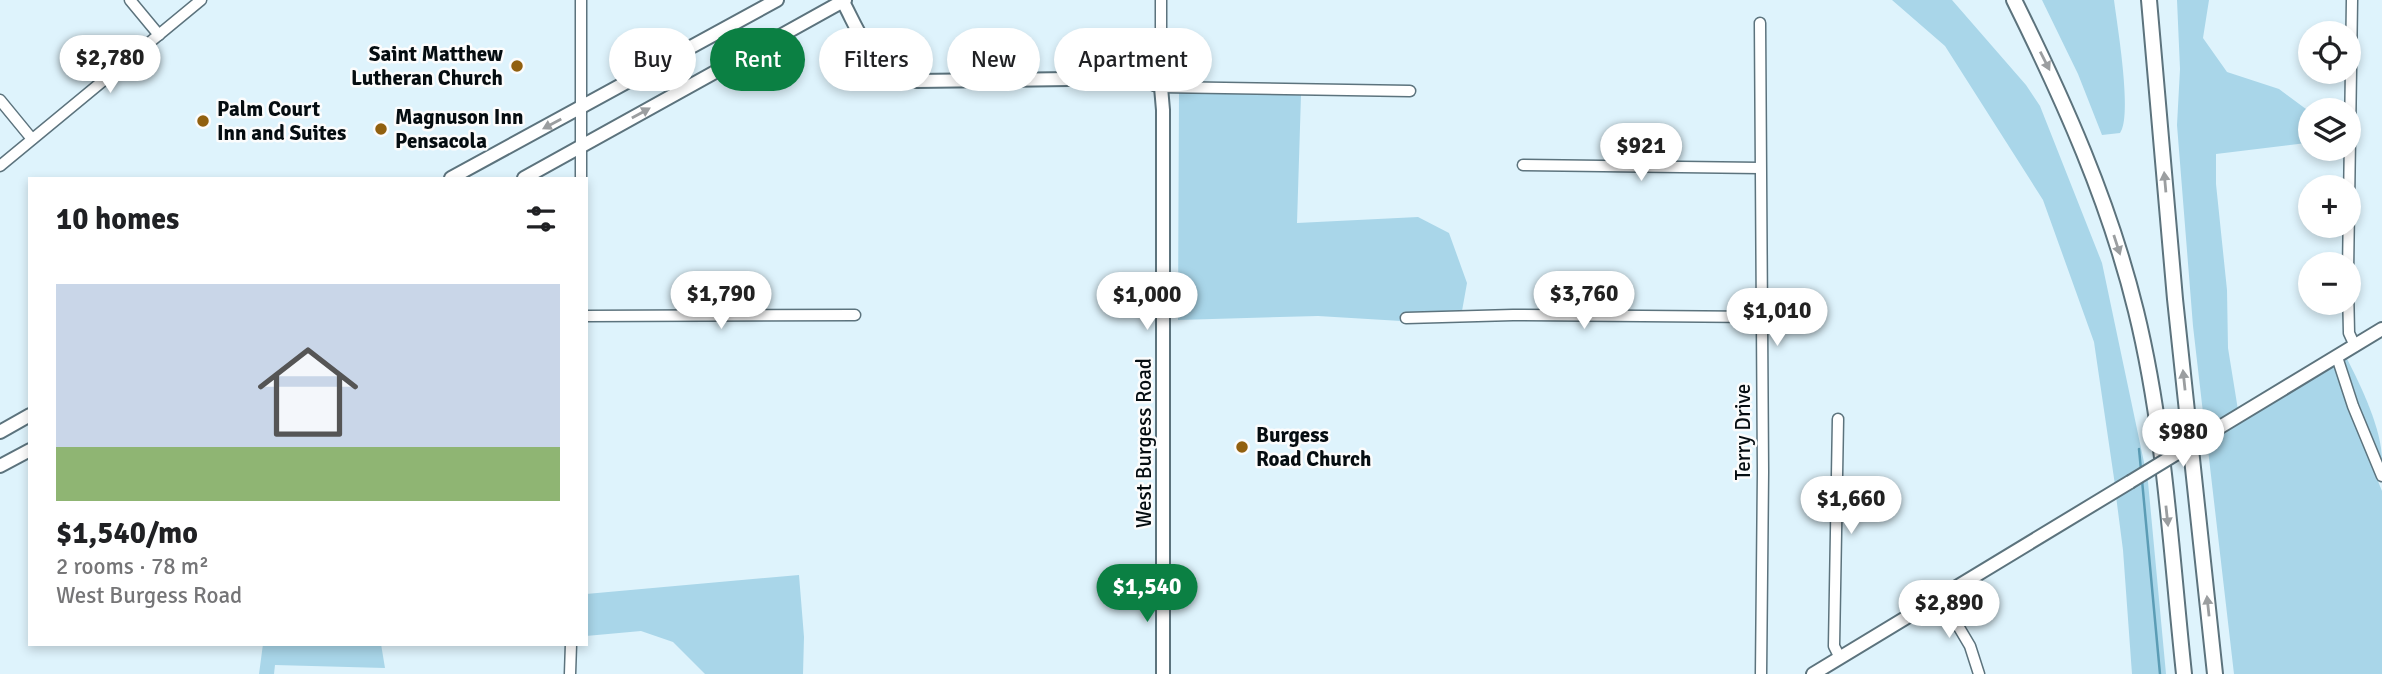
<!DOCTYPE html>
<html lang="en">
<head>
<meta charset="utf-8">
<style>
	:root { --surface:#fff; --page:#f6f6f6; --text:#202124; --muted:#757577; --line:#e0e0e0; --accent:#0b8043 }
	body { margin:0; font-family:Signika,sans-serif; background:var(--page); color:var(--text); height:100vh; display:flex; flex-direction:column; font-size:26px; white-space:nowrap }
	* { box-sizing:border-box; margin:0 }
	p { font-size:23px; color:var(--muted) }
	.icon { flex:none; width:38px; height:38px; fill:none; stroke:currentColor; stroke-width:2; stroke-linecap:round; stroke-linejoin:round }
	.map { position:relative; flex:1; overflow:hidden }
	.drawer { position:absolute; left:28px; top:177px; width:560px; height:469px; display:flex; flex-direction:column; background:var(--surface); border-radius:0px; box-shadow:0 4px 10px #0003 }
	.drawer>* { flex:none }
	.guide { position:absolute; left:609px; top:28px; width:665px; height:63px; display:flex; gap:14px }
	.fabs { position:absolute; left:2298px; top:21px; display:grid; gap:14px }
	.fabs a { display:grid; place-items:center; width:63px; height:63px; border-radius:50%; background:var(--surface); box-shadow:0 4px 10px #0003; font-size:35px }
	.price { position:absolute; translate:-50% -60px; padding:0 16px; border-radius:24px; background:#fff; color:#222; font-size:23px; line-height:46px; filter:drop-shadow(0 2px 4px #0008) }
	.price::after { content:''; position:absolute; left:50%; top:42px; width:21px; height:16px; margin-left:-10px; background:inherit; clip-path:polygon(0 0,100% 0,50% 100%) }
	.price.on { background:var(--accent); color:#fff }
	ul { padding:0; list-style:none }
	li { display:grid; align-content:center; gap:14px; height:371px; padding:0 28px }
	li+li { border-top:2px solid var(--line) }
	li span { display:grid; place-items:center; height:217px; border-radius:0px; color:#555 }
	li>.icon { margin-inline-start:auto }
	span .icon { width:126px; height:126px; fill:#fffc; stroke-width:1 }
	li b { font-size:30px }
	h2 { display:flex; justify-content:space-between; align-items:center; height:84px; padding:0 28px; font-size:30px }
	.tag { padding:0 24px; border-radius:32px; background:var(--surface); box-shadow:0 4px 10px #0003; font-size:24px; line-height:63px }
	.tag.on { background:var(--accent); color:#fff }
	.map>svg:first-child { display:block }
	.green { fill:#a9d6e9 }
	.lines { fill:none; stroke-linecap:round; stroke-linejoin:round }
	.stream { stroke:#5b9cb5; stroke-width:2.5 }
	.minor-casing { stroke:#5c737d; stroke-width:13 }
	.major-casing { stroke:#5c737d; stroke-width:16 }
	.highway-casing { stroke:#5c737d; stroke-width:18 }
	.minor { stroke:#fff; stroke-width:10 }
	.major { stroke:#fff; stroke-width:12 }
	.highway { stroke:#fff; stroke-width:14 }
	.major-bridge-casing { stroke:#5c737d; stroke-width:16; stroke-linecap:butt }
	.major-bridge { stroke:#fff; stroke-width:12 }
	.oneway { fill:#9b9ea0 }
	.poi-dot { fill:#91600f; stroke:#fcfcfc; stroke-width:2.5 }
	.labels { text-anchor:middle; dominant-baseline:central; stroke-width:5; stroke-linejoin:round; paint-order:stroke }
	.poi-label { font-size:21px; font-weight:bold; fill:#050d11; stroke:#fcfcfc; text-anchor:start }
	.street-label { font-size:21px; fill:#050d11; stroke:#fcfcfc }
</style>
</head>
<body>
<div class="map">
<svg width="2382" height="674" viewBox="0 0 2382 674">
	<rect width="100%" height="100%" fill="#def3fc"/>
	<g class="green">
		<path d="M1892,0H1952L2026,85L2040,106L2102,263L2145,467L2115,485L2094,342L2043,200L1945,46Z"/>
		<path d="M2042,0H2114C2117,24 2133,117 2120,133L2102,135L2078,74Z"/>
		<path d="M2177,0H2209L2203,38L2227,72L2279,89L2310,112L2306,143L2216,154V184L2227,290L2228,348L2238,410L2205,430L2193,326L2177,125L2180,69Z"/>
		<path d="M1179,92L1301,95L1297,223L1418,217L1449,233L1467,283L1462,311L1401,313V321L1318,316L1178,320Z"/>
		<path d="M2346,357C2361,386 2382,429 2382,461L2359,405L2344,359Z"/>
		<path d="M2334,365L2348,408L2382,491V674H2234L2207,441Z"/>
		<path d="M2147,477L2148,482L2166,674H2132L2123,550L2116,496Z"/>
		<path d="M799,575L804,637L803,674H705L673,642L641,631L586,636V594Z"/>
		<path d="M263,644H381L385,668L275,665L274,674H259Z"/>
	</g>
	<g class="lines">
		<g class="stream">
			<path d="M2139,449L2141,470"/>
			<path d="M2142,480L2160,674"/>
		</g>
		<defs>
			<g id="minor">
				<path d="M130,0L159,35"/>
				<path d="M1161,0V87L1410,91"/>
				<path d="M1760,23L1763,472L1761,674"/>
				<path d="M0,100L32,139"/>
				<path d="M1523,165L1760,168"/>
				<path d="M0,166L201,0"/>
				<path d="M581,178V0"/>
				<path d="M2348,273L2352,0"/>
				<path d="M2348,287L2349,333L2355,346"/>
				<path d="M586,316L855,315"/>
				<path d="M1406,318L1513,315L1762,317"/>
				<path d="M2337,357L2353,406L2382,476"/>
				<path d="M1838,419L1834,646L1840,658"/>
				<path d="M1941,597L1970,646L1979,674"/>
				<path d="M570,674L571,644"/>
			</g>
			<g id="major">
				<path d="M842,0C861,35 872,73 916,81L1140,78L1161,87L1163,110V674"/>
				<path d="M451,178L777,0"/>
				<path d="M524,178L845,0"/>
				<path d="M2220,427L2382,329"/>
				<path d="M0,432L30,415"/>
				<path d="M0,466L30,450"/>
				<path d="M1813,674L2130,482"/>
			</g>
			<g id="highway">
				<path d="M2014,0C2064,101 2109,201 2136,311C2165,429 2171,553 2184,674"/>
				<path d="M2149,0L2175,299L2215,674"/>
			</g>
		</defs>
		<use href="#minor" class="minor-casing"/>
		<use href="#major" class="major-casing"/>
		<use href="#highway" class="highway-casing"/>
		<use href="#minor" class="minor"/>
		<use href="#major" class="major"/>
		<use href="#highway" class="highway"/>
		<defs>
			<path id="major-bridge" d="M2130,482L2220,427"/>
		</defs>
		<use href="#major-bridge" class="major-bridge-casing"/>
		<use href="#major-bridge" class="major-bridge"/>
	</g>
	<defs><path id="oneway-solid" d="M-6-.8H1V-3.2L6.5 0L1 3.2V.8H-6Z" transform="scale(1.75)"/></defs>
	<g class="oneway">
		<use href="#oneway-solid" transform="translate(2045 61) rotate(63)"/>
		<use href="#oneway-solid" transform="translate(641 113) rotate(-29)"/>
		<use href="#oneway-solid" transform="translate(552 124) rotate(152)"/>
		<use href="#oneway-solid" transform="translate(2165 182) rotate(-95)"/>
		<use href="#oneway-solid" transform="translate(2117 245) rotate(72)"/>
		<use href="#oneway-solid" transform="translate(2184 380) rotate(-96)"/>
		<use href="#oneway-solid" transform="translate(2167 516) rotate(84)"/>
		<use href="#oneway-solid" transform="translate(2208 606) rotate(-96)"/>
	</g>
	<g class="poi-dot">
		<circle cx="517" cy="66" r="7"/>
		<circle cx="203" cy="121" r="7"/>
		<circle cx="381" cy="129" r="7"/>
		<circle cx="1242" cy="447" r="7"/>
	</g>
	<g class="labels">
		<g class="poi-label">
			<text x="503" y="54" text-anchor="end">Saint Matthew<tspan x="503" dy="24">Lutheran Church</tspan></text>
			<text x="217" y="109">Palm Court<tspan x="217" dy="24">Inn and Suites</tspan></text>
			<text x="395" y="117">Magnuson Inn<tspan x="395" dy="24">Pensacola</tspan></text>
			<text x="1256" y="435">Burgess<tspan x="1256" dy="24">Road Church</tspan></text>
		</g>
		<g class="street-label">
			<text transform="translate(1743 432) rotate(-90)">Terry Drive</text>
			<text transform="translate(1144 443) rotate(-90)">West Burgess Road</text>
		</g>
	</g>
</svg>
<div class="fabs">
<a><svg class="icon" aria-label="locate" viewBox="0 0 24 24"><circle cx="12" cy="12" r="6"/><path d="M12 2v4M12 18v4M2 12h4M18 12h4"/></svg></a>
<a><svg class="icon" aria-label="layers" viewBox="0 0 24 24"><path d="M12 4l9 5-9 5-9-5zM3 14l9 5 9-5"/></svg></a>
<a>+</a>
<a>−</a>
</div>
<b class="price" style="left:110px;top:95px">$2,780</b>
<b class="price" style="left:1641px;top:183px">$921</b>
<b class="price" style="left:721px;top:331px">$1,790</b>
<b class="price" style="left:1584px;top:331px">$3,760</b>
<b class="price" style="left:1147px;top:332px">$1,000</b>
<b class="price" style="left:1777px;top:348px">$1,010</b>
<b class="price" style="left:2183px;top:469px">$980</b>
<b class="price" style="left:1851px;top:536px">$1,660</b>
<b class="price on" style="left:1147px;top:624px">$1,540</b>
<b class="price" style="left:1949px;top:640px">$2,890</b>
<div class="guide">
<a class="tag">Buy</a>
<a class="tag on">Rent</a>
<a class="tag">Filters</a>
<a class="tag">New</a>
<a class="tag">Apartment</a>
</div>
<section class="drawer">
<h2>10 homes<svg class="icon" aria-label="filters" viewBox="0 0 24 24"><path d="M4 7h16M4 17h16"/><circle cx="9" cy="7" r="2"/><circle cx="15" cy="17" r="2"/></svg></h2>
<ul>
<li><span style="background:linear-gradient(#c9d6e8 75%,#8fb573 0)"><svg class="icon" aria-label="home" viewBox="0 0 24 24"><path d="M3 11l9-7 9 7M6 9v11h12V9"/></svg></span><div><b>$1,540/mo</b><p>2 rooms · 78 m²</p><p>West Burgess Road</p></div></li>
</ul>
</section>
</div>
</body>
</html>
